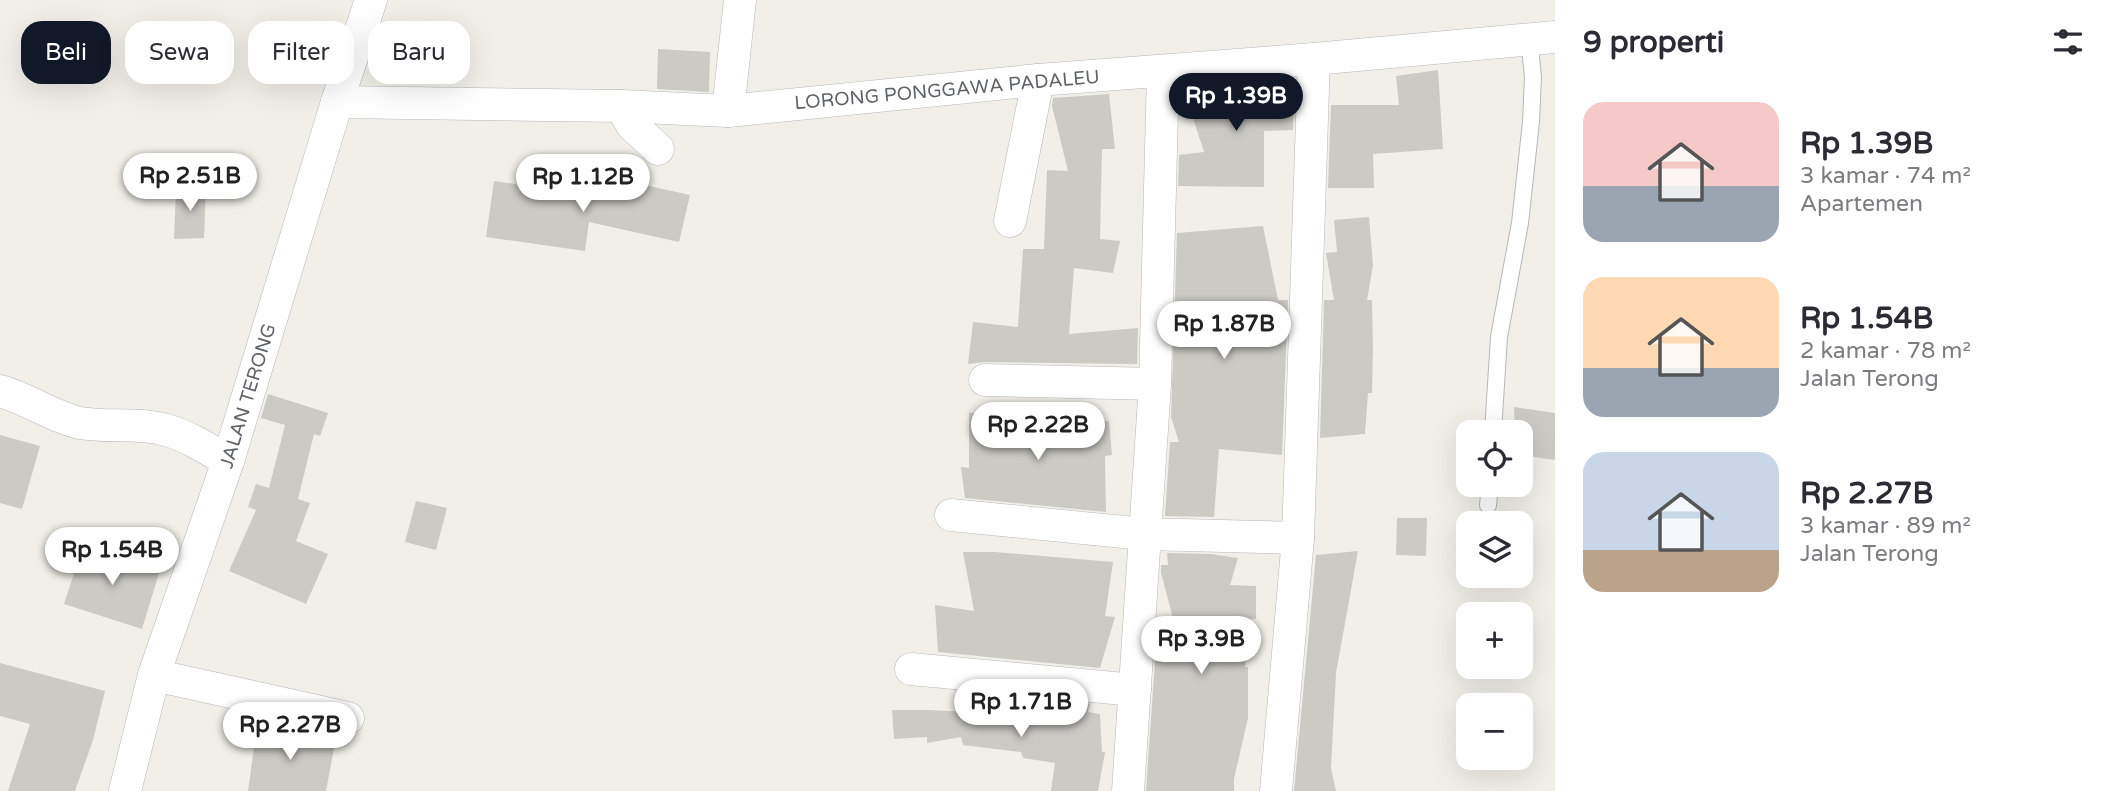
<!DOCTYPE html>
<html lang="id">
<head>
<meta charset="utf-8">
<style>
	:root { --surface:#fff; --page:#f2f2f3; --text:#2b2b33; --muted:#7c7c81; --accent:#111827 }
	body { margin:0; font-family:"Varela Round",sans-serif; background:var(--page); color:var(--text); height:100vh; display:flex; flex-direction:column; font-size:26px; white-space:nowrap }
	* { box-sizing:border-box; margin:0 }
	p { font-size:23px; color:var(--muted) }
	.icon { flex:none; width:38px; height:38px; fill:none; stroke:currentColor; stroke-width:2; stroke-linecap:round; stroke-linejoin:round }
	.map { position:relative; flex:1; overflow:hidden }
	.panel { display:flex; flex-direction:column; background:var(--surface); width:560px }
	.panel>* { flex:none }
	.banner { position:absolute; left:21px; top:21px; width:665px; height:63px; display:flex; gap:14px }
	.tools { position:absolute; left:1456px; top:420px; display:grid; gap:14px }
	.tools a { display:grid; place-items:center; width:77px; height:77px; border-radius:14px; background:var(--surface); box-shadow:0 7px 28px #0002; font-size:35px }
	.price { position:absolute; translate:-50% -60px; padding:0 16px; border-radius:24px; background:#fff; color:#222; font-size:23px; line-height:46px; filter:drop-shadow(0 2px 4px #0008) }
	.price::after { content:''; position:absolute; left:50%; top:42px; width:21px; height:16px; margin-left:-10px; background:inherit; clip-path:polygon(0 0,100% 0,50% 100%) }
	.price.active { background:var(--accent); color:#fff }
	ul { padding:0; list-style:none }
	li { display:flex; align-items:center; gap:21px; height:175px; padding:0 28px }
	li span { display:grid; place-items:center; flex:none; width:196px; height:140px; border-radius:21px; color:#555 }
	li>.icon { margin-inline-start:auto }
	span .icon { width:84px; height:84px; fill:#fffc; stroke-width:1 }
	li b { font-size:30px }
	h2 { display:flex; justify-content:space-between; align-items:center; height:84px; padding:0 28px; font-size:30px }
	.chip { padding:0 24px; border-radius:21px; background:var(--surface); box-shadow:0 7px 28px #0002; font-size:24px; line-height:63px }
	.chip.active { background:var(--accent); color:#fff }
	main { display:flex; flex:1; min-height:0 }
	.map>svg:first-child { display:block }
	.building { fill:#cccac5 }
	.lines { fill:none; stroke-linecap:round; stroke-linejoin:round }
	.lane-casing { stroke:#b5b8bc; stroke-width:18 }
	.street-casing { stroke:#b5b8bc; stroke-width:33 }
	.lane { stroke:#fff; stroke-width:16 }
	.street { stroke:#fff; stroke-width:32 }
	.labels { text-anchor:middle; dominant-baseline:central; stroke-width:5; stroke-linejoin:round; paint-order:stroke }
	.street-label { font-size:19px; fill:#5f6368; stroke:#fff }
</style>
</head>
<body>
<main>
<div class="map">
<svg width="1555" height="791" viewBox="0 0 1555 791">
	<rect width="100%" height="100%" fill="#f1efe8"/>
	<g class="building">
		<path d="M658,49L710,52L709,92L657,89Z"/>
		<path d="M1438,70L1443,149L1373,154L1374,188H1328L1331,105H1399L1396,76Z"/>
		<path d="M1295,79L1293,130L1264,131V187L1178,186L1179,155L1204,152L1186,97L1237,89L1236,83Z"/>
		<path d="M1109,94L1115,149H1102L1100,239L1120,241L1113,273L1074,268L1069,334L1138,328L1137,364L985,362L968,364L973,322L1018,327L1023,249H1044L1047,170L1068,171L1052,106L1053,98Z"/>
		<path d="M617,179L690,195L679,242L589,222L585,251L486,237L494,181L612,198Z"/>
		<path d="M176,188L206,189L204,238L174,239Z"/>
		<path d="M1369,217L1373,265L1367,300H1372L1373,348L1372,393H1368L1365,434L1320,438L1324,300H1334L1326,253L1337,252L1334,220Z"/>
		<path d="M1263,226L1278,300H1288L1282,455L1219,449L1214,517L1165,516L1170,442H1179L1171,417L1177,233Z"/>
		<path d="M268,394L328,413L320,436L314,434L298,499L310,503L296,541L328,554L306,604L229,571L256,510L248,507L256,484L269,488L285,425L261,418Z"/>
		<path d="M1514,407L1555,413V460L1521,455V432H1515Z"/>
		<path d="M969,412L1010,423L1046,418L1109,421L1112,455L1105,456L1106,512L965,498L961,467L969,468Z"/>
		<path d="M0,435L40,446L22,509L0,503Z"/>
		<path d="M416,501L447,508L436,550L405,542Z"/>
		<path d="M1397,518H1427L1426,556L1396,555Z"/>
		<path d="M83,546L160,570L142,629L64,604Z"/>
		<path d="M1358,551L1336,673L1331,768L1336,791H1294L1316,555Z"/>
		<path d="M963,552H995L1113,562L1105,616L1115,617L1100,668L938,652L935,605L974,611Z"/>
		<path d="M1167,553L1211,554L1238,558L1230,585L1256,586V619H1251L1245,667H1248V718L1234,779V791H1146L1155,661H1163L1157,638L1158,621L1174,622L1161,573V565H1168Z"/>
		<path d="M0,663L105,691L93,740L75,791H8L30,724L0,716Z"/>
		<path d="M1062,702L1090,704L1088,712L1100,714L1102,752H1105L1098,791H1051L1055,763L1023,758L1021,752L963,745L961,737L927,743V737L894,739L892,710H929L989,713L1013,717L1062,719Z"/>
		<path d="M257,726L335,743L326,791H248Z"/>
	</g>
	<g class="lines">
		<defs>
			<g id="lane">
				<path d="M1493,432L1499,337L1520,223L1531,122L1533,77L1529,38"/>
				<path d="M1488,505L1490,485"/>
			</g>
			<g id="street">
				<path d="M337,102L621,106L728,111L1038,80L1314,59L1555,37"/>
				<path d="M621,106L632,125L658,149"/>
				<path d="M728,111L740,0"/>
				<path d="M1010,221L1038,80"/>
				<path d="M985,380L1155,384"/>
				<path d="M0,391C29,399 52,417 80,423C108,428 138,422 166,430C188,436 208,449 228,461"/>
				<path d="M951,515L1144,534L1298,538"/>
				<path d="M911,669L1135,690"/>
				<path d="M154,675L348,718"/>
				<path d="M125,791L154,675L228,461L337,102L371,0"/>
				<path d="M1128,791L1155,384L1163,71"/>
				<path d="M1276,791L1298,538L1314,59"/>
			</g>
		</defs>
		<use href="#lane" class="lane-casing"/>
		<use href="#street" class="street-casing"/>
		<use href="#lane" class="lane"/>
		<use href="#street" class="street"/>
	</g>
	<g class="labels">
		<g class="street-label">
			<text transform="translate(947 90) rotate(-5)">LORONG PONGGAWA PADALEU</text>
			<text transform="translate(248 396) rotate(-73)">JALAN TERONG</text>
		</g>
	</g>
</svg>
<div class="tools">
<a><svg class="icon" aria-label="locate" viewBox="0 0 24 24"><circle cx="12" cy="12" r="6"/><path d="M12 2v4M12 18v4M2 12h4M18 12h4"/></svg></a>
<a><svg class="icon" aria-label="layers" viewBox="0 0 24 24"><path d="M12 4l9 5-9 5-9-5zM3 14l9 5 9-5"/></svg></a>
<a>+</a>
<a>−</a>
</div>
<b class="price active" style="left:1236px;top:133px">Rp 1.39B</b>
<b class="price" style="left:190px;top:213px">Rp 2.51B</b>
<b class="price" style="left:583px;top:214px">Rp 1.12B</b>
<b class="price" style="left:1224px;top:361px">Rp 1.87B</b>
<b class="price" style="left:1038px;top:462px">Rp 2.22B</b>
<b class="price" style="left:112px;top:587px">Rp 1.54B</b>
<b class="price" style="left:1201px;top:676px">Rp 3.9B</b>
<b class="price" style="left:1021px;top:739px">Rp 1.71B</b>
<b class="price" style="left:290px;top:762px">Rp 2.27B</b>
<div class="banner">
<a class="chip active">Beli</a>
<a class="chip">Sewa</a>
<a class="chip">Filter</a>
<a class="chip">Baru</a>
</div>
</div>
<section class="panel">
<h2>9 properti<svg class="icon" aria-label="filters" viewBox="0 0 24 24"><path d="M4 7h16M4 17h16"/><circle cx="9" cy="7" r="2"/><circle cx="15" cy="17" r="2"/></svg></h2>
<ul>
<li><span style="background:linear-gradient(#f6c9c9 60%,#9aa5b1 0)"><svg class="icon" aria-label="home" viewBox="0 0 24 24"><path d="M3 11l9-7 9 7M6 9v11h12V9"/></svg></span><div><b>Rp 1.39B</b><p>3 kamar · 74 m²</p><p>Apartemen</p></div></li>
<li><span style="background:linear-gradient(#ffd9b3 65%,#9aa5b1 0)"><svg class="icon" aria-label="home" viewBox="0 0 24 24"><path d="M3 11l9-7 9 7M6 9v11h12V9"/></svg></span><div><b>Rp 1.54B</b><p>2 kamar · 78 m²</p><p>Jalan Terong</p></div></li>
<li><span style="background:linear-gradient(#c9d6e8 70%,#b9a48a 0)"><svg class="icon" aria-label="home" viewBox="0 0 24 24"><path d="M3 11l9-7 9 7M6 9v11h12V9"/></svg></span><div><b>Rp 2.27B</b><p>3 kamar · 89 m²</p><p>Jalan Terong</p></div></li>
</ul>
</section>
</main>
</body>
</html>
